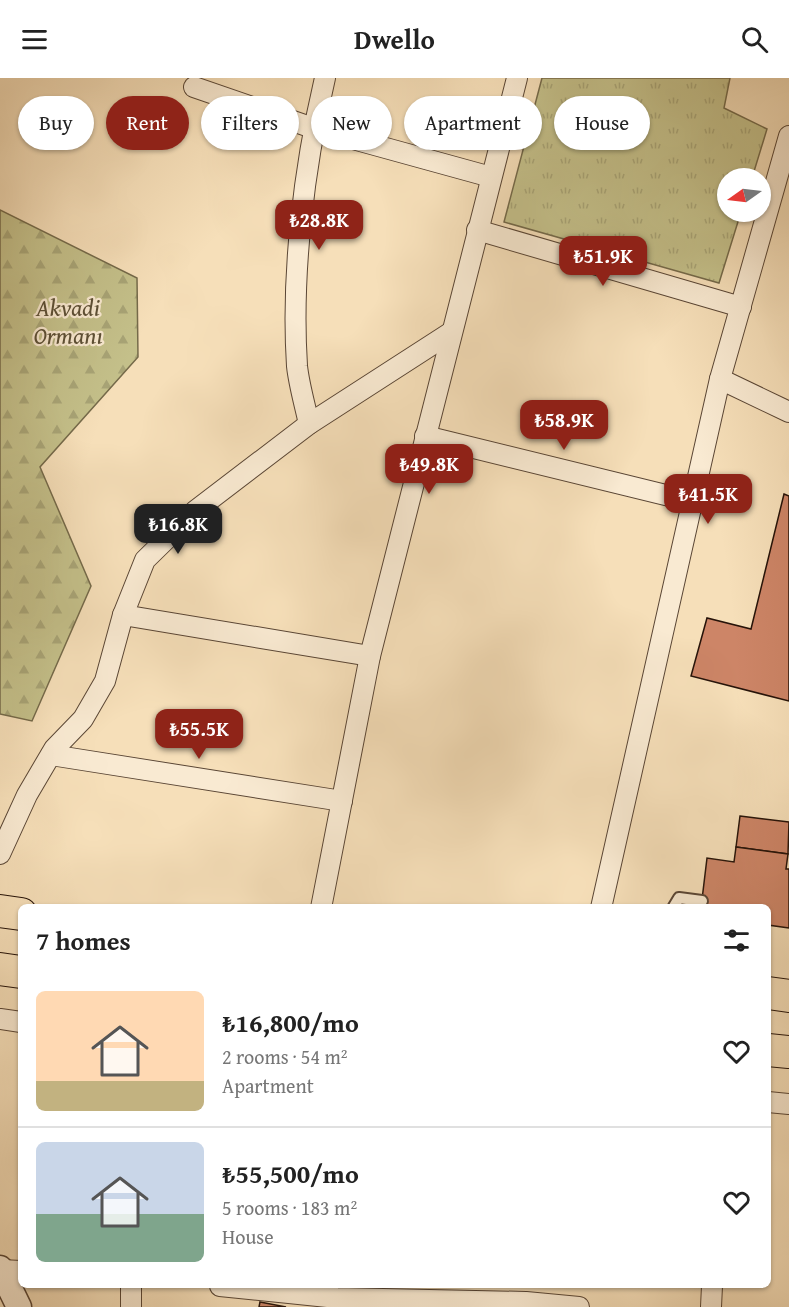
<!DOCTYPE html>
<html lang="en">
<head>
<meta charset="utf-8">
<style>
	:root { --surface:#fff; --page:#f2f2f2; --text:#222; --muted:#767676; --line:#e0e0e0; --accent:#8f2418 }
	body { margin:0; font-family:"Gentium Book Plus",serif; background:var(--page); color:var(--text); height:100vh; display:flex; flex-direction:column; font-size:22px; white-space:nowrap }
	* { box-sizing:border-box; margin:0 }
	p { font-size:20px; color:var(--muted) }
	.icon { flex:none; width:33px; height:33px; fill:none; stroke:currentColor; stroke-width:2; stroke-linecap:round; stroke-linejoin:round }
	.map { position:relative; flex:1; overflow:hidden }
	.drawer { position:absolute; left:18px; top:826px; width:753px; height:384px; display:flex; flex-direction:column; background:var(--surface); border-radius:9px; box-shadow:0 2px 4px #0004 }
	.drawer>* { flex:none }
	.banner { position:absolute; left:18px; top:18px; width:753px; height:54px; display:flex; gap:12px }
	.needle { width:39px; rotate:256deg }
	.buttons { position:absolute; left:717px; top:90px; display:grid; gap:12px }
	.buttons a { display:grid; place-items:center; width:54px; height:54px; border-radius:50%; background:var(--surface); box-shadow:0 2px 4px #0004; font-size:30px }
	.price { position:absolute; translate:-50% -51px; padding:0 14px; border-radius:12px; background:var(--accent); color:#fff; font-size:20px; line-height:39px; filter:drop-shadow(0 2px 3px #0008) }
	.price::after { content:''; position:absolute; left:50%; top:36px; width:18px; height:14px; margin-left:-9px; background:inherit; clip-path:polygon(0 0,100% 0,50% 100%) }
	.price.active { background:#222; color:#fff }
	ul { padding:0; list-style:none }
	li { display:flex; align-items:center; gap:18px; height:150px; padding:0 18px }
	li+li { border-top:2px solid var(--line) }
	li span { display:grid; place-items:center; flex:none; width:168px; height:120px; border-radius:9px; color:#555 }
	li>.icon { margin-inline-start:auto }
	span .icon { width:72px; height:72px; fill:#fffc; stroke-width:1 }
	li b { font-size:26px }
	h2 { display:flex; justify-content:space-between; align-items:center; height:72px; padding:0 18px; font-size:26px }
	.tag { padding:0 21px; border-radius:27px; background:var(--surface); box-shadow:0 2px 4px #0004; font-size:21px; line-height:54px }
	.tag.active { background:var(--accent); color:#fff }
	header { display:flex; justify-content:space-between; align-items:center; height:78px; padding:0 18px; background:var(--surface); font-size:27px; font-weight:700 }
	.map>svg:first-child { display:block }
	.forest { fill:url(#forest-firs); stroke:#756a4a; stroke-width:1.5 }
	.park { fill:url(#park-tufts); stroke:#756a4a; stroke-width:1.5 }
	.building { fill:#cd8567; stroke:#261309; stroke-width:1.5 }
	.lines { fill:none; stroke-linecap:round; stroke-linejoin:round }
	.service-casing { stroke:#5a4635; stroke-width:14 }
	.minor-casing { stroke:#5a4635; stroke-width:22 }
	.tertiary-casing { stroke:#5a4635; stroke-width:27 }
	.primary-casing { stroke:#261309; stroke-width:34 }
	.service { stroke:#f9ead2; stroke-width:10 }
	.minor { stroke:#f9ead2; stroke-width:20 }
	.tertiary { stroke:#f9ead2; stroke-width:24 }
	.primary { stroke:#f6dfb9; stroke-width:32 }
	.labels { text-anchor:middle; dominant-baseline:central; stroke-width:4.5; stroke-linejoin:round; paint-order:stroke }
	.park-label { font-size:24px; font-style:italic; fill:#5d5036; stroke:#f9ead2 }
</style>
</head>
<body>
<header><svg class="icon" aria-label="menu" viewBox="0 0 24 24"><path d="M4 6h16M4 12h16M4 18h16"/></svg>Dwello<svg class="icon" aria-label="search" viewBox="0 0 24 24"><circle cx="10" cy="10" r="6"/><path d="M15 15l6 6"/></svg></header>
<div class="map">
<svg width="789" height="1229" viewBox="0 0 789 1229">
	<defs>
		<pattern id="forest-firs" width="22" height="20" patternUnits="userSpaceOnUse" patternTransform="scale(1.5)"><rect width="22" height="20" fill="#c4c08a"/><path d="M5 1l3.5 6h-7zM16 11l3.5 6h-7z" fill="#a8a476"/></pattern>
		<pattern id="park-tufts" width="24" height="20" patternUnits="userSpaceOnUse" patternTransform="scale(1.5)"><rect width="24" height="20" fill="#c4c08a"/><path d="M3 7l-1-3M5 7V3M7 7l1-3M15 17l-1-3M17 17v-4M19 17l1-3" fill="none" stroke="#a8a476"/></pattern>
	</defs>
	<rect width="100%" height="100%" fill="#f6dfb9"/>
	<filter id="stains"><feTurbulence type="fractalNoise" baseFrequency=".00333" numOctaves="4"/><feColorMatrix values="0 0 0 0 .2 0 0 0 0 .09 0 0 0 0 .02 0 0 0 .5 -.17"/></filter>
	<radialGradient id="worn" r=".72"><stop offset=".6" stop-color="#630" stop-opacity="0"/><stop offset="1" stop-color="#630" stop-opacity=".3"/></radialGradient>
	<path class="forest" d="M0,132L137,200L138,279L40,389L91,508L32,643L0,636Z"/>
	<path class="park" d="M542,0H730L724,30L767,51L752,100H728V134H741L719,205L504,144Z"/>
	<g class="building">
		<path d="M784,416L789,418V623L691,598L707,540L751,551Z"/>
		<path d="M740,738L789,744L788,776L736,769Z"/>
		<path d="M736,769L788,776L786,791H789V850L768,847V830H701L707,780L734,784Z"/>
		<path d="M260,1224L286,1229H259Z"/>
	</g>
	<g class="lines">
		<defs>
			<path id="service" d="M673,830L679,820L702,823"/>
			<g id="minor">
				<path d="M194,9L313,50L491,99"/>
				<path d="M477,152L741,229"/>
				<path d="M720,301L789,334"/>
				<path d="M309,346C305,327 299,307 297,288C291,196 304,89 325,0"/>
				<path d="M425,358L694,424"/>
				<path d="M123,537L370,578"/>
				<path d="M51,677L342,723"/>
				<path d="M0,776L27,717L54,671L83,641L105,603L123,537L145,482L195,433L309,346L450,255"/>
				<path d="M321,830L370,578L517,0"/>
				<path d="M601,830L720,301L789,58"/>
				<path d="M0,941L21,944"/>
				<path d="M768,1024L789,1026"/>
				<path d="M1,1192L21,1193"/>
				<path d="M220,1208L337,1220L526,1224L579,1229"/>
				<path d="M131,1229V1208"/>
				<path d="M711,1229L712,1208"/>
			</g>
			<path id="tertiary" d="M0,1190L19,1229"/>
			<g id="primary">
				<path d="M0,833L21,836"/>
				<path d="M0,891L21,894"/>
				<path d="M768,915L789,918"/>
				<path d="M768,972L789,974"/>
			</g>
		</defs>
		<use href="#service" class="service-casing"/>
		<use href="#minor" class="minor-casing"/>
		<use href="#tertiary" class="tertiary-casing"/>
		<use href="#primary" class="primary-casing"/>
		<use href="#service" class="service"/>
		<use href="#minor" class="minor"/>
		<use href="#tertiary" class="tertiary"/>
		<use href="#primary" class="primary"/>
	</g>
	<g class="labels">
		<g class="park-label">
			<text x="68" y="229">Akvadi<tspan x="68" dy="28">Ormanı</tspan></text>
		</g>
	</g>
	<rect width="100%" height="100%" filter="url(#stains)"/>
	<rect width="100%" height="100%" fill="url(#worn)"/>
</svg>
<div class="buttons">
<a><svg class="needle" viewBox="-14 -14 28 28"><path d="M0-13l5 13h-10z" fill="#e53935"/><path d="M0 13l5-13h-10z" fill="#767676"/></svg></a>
</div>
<b class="price" style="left:319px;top:173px">₺28.8K</b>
<b class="price" style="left:603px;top:209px">₺51.9K</b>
<b class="price" style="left:564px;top:373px">₺58.9K</b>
<b class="price" style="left:429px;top:417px">₺49.8K</b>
<b class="price" style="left:708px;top:447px">₺41.5K</b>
<b class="price active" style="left:178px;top:477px">₺16.8K</b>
<b class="price" style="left:199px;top:682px">₺55.5K</b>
<div class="banner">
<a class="tag">Buy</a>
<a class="tag active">Rent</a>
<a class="tag">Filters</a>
<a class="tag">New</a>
<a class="tag">Apartment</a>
<a class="tag">House</a>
</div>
<section class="drawer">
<h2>7 homes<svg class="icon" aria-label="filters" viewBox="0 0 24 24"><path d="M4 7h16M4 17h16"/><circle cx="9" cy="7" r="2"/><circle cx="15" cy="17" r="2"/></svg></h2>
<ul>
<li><span style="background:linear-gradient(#ffd9b3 75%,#c2b280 0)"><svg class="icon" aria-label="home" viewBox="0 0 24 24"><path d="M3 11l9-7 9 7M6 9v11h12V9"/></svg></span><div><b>₺16,800/mo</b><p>2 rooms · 54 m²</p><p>Apartment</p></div><svg class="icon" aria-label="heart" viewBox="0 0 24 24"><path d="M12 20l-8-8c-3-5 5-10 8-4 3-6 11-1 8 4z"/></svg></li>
<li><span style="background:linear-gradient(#c9d6e8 60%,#7fa58c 0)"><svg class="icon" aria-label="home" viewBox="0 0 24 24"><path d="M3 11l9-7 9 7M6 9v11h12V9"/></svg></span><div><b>₺55,500/mo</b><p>5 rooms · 183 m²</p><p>House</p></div><svg class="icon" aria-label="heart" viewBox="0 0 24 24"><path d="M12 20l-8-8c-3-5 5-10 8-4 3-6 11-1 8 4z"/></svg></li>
</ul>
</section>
</div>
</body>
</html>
